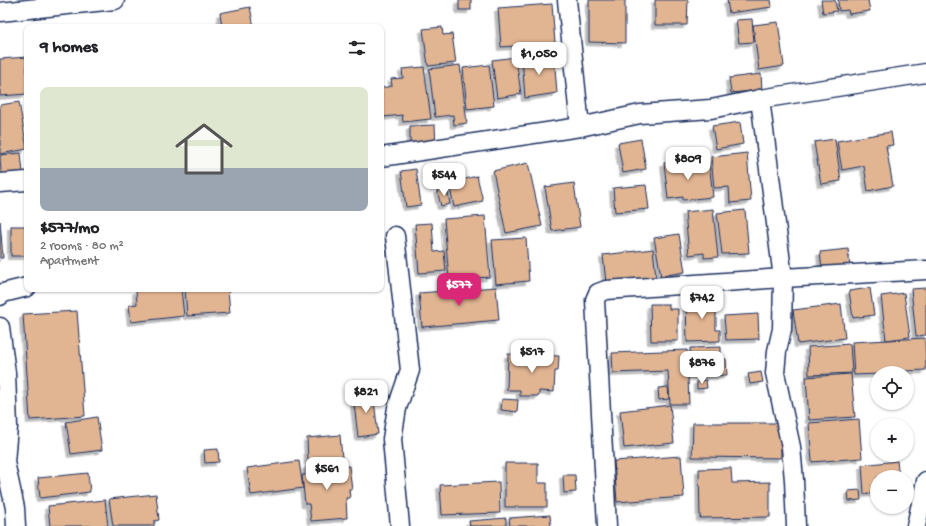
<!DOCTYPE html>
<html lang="en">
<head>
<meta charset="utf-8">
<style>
	:root { --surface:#fff; --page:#f2f2f2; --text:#202124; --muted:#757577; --line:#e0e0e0; --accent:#db2777 }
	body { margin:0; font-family:"Gochi Hand",sans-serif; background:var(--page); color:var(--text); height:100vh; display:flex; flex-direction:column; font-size:15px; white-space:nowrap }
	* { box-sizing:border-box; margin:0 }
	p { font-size:13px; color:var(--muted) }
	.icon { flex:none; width:22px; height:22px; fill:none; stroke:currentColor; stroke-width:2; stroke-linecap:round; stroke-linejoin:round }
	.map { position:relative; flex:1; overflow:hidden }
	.side { position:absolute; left:24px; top:24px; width:360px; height:268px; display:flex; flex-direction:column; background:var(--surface); border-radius:8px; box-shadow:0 1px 3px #0004 }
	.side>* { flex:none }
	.tools { position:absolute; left:870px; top:366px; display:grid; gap:8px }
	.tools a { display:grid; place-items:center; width:44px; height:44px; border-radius:50%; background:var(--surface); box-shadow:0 1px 3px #0004; font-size:20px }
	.price { position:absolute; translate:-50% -34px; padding:0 9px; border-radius:8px; background:#fff; color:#222; font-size:13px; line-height:26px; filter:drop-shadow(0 1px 2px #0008) }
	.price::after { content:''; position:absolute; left:50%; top:24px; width:12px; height:9px; margin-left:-6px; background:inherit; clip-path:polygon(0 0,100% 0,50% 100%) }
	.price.active { background:var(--accent); color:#fff }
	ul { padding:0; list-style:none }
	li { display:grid; align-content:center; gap:8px; height:212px; padding:0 16px }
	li+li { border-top:1px solid var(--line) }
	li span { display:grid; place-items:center; height:124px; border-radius:8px; color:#555 }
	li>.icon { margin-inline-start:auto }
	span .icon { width:72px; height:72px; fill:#fffc; stroke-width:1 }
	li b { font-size:17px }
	h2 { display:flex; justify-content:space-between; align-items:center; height:48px; padding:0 16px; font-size:17px }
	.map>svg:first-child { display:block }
	.building { fill:#e1b492; stroke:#1b2f5e; filter:url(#shadow) }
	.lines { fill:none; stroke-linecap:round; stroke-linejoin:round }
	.minor-casing { stroke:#1b2f5e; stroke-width:21 }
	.minor { stroke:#fff; stroke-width:18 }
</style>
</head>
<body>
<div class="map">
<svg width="926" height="526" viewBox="0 0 926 526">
	<defs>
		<filter id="shadow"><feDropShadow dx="-3.5" dy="3.5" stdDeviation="0" flood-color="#0004"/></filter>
	</defs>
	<rect width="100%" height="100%" fill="#fff"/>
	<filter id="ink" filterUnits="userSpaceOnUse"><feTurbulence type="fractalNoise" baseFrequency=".025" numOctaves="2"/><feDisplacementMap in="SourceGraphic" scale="8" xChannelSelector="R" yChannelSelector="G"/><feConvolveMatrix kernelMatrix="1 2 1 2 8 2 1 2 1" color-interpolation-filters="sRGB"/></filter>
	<g filter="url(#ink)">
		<g class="building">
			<rect x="459" y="0" width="12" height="10"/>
			<path d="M589,0H625V43L589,42Z"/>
			<path d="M655,0H688L687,25H655Z"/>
			<path d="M727,0H771L772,7L729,13Z"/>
			<path d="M821,0H835L837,11L823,13Z"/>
			<path d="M838,0H868L870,11L849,14L848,10L839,11Z"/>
			<path d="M552,4L555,43L501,47L498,8Z"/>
			<path d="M250,7L254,27H222L220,13Z"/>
			<path d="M752,19L754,42L739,43L736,20Z"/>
			<path d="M778,22L784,66L759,70L753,25Z"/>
			<path d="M442,27L443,35L452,34L456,63L428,66L423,29Z"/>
			<path d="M554,55L557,93L525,98L522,57Z"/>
			<path d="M27,57V94L0,96V59Z"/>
			<path d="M516,57L521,94L497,98L492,60Z"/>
			<path d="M460,65L467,123L454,125L453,115L435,117L429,69Z"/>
			<path d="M489,65L494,106L467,109L463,68Z"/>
			<path d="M424,67L431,119L403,122L402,115L384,117L381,88L392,86L391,79L403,78L402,69Z"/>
			<path d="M761,74L762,90L731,93L729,78Z"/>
			<path d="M19,102L27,149L0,154V105Z"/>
			<path d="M740,122L743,144L716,149L712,126Z"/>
			<path d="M435,125L436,145H410V126Z"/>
			<path d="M891,132L893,145L886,146L893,186L868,191L864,166L842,170L837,141Z"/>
			<path d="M641,139L646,169L623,173L618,143Z"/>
			<path d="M835,139L841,181L821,184L814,142Z"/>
			<path d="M21,153L23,173L1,175L0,155Z"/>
			<path d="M747,153L751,201L730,203L729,187L714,188L711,157Z"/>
			<path d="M682,161L683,169L700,167L699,164L709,162L713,197L683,200V197L668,199L664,163Z"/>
			<path d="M528,163L542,226L506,233L493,171Z"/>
			<path d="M416,169L421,205L406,207L401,171Z"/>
			<path d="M477,176L483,201L454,207L449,183Z"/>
			<path d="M574,183L580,227L552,231L545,187Z"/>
			<path d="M646,185L649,209L615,212L613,188Z"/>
			<path d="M447,188L450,204L441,206L437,190Z"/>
			<path d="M713,209L718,257L704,258V253L689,255L685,212Z"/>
			<path d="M745,210L749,253L722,254L717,213Z"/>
			<path d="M485,216L490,277L449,280L444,219Z"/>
			<path d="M0,221L3,258H0Z"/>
			<path d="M432,223L434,252L444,251L446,271L419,273L415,224Z"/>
			<rect x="11" y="226" width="16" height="30"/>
			<path d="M679,234L685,272L661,276L654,238Z"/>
			<path d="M526,238L529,281L496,284L492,240Z"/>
			<path d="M653,249L656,277L606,283L603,255Z"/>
			<path d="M848,249L850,266L822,270L820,252Z"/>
			<path d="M496,287L499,320L422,327L419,293Z"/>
			<path d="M870,288L874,315L853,318L849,291Z"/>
			<path d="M926,288V335L916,336L911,289Z"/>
			<path d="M149,289H181L184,316L131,322L129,305L137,304L136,290Z"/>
			<path d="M185,289H228L230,313L187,316Z"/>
			<path d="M904,293L910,337L886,340L881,296Z"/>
			<path d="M716,297V330H720V341L687,342L686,298Z"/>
			<path d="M650,304H669V309H678V341H651Z"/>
			<path d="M841,304L845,338L798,344L793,310Z"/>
			<path d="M77,311L85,416L30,420L23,314Z"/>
			<path d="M758,314L759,339L726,340L724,316Z"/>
			<path d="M925,338L926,370L905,371V373L854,375L852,342Z"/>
			<path d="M850,344L852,373L809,375L808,347Z"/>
			<path d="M721,347V359H726L727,375L691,376L690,348Z"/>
			<path d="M687,350L689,404H670L668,371L613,373L612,353Z"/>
			<path d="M508,354L559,356L558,371H555L554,392L539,391V396H520V390H507Z"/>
			<path d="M761,372L763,382L750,384L748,374Z"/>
			<path d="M851,374L855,417L809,420L806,377Z"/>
			<path d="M706,380L707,388L697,389V381Z"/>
			<path d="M668,387L669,399L659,400L658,388Z"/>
			<path d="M373,392L378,434L358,437L353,395Z"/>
			<path d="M502,399L518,400L517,412L501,410Z"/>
			<path d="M670,405L674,443L624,448L620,411Z"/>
			<path d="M97,417L102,450L71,454L66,422Z"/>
			<path d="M859,419L862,458L812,462L809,423Z"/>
			<path d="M693,423H781V458L692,457Z"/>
			<path d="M340,435L342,458L308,461L307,438Z"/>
			<path d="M218,449L219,462L205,463L204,450Z"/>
			<path d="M681,456L684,497L617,502L614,461Z"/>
			<path d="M299,461L303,488L251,495L247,468Z"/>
			<path d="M897,461L899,477H877V493L864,494L862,465Z"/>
			<path d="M505,463H538V483H547V507H505Z"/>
			<path d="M335,464V467L349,466L352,489H349L350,498H346L347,518L311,521L309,504H305L302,475H306V466Z"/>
			<path d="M731,468L732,483L770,482V517L700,518L699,469Z"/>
			<path d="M88,473L90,492L40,498L38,478Z"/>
			<path d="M563,475H575L576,492L564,493Z"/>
			<path d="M499,482L500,513L442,515L440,485Z"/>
			<path d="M860,490L861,500L849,501L848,491Z"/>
			<path d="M156,494L159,520L154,521V526H113L109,499Z"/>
			<path d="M105,500L108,526H50L48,506Z"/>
			<path d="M550,515L551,526H510L509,518Z"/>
			<path d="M506,518V526H470L469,521Z"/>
		</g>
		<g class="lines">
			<defs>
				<g id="minor">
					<path d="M567,0L580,127"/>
					<path d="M0,12L115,0"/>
					<path d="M760,99L783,278L782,329L777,351L775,373L791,447L794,480L796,526"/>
					<path d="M381,157L580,127L640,114L711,109L760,99L926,73"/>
					<path d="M0,183L27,181"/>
					<path d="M395,236L410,370L397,408L392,439L400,526"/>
					<path d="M0,296L3,293L27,287"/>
					<path d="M0,327L6,373L8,427L5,462L15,508L16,526"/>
					<path d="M607,526L595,300L598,293L606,290L783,278L926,270"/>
					<path d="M916,526L926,481"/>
				</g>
			</defs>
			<use href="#minor" class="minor-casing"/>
			<use href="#minor" class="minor"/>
		</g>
	</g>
</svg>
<div class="tools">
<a><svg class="icon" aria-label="locate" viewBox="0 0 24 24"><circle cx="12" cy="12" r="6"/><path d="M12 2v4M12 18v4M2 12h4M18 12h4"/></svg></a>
<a>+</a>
<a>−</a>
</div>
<b class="price" style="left:539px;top:76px">$1,050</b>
<b class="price" style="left:688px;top:181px">$809</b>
<b class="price" style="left:444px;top:197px">$544</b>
<b class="price active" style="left:459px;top:307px">$577</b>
<b class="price" style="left:702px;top:320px">$742</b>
<b class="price" style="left:532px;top:374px">$517</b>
<b class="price" style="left:702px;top:385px">$876</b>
<b class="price" style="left:366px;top:414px">$821</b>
<b class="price" style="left:327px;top:491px">$561</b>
<section class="side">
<h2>9 homes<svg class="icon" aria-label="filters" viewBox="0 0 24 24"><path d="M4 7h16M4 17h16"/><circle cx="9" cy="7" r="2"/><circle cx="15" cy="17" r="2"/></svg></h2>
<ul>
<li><span style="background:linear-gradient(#dfe7d0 65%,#9aa5b1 0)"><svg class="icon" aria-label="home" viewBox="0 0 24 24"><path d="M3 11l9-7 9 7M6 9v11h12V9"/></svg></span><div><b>$577/mo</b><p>2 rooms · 80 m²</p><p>Apartment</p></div></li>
</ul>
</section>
</div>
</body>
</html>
